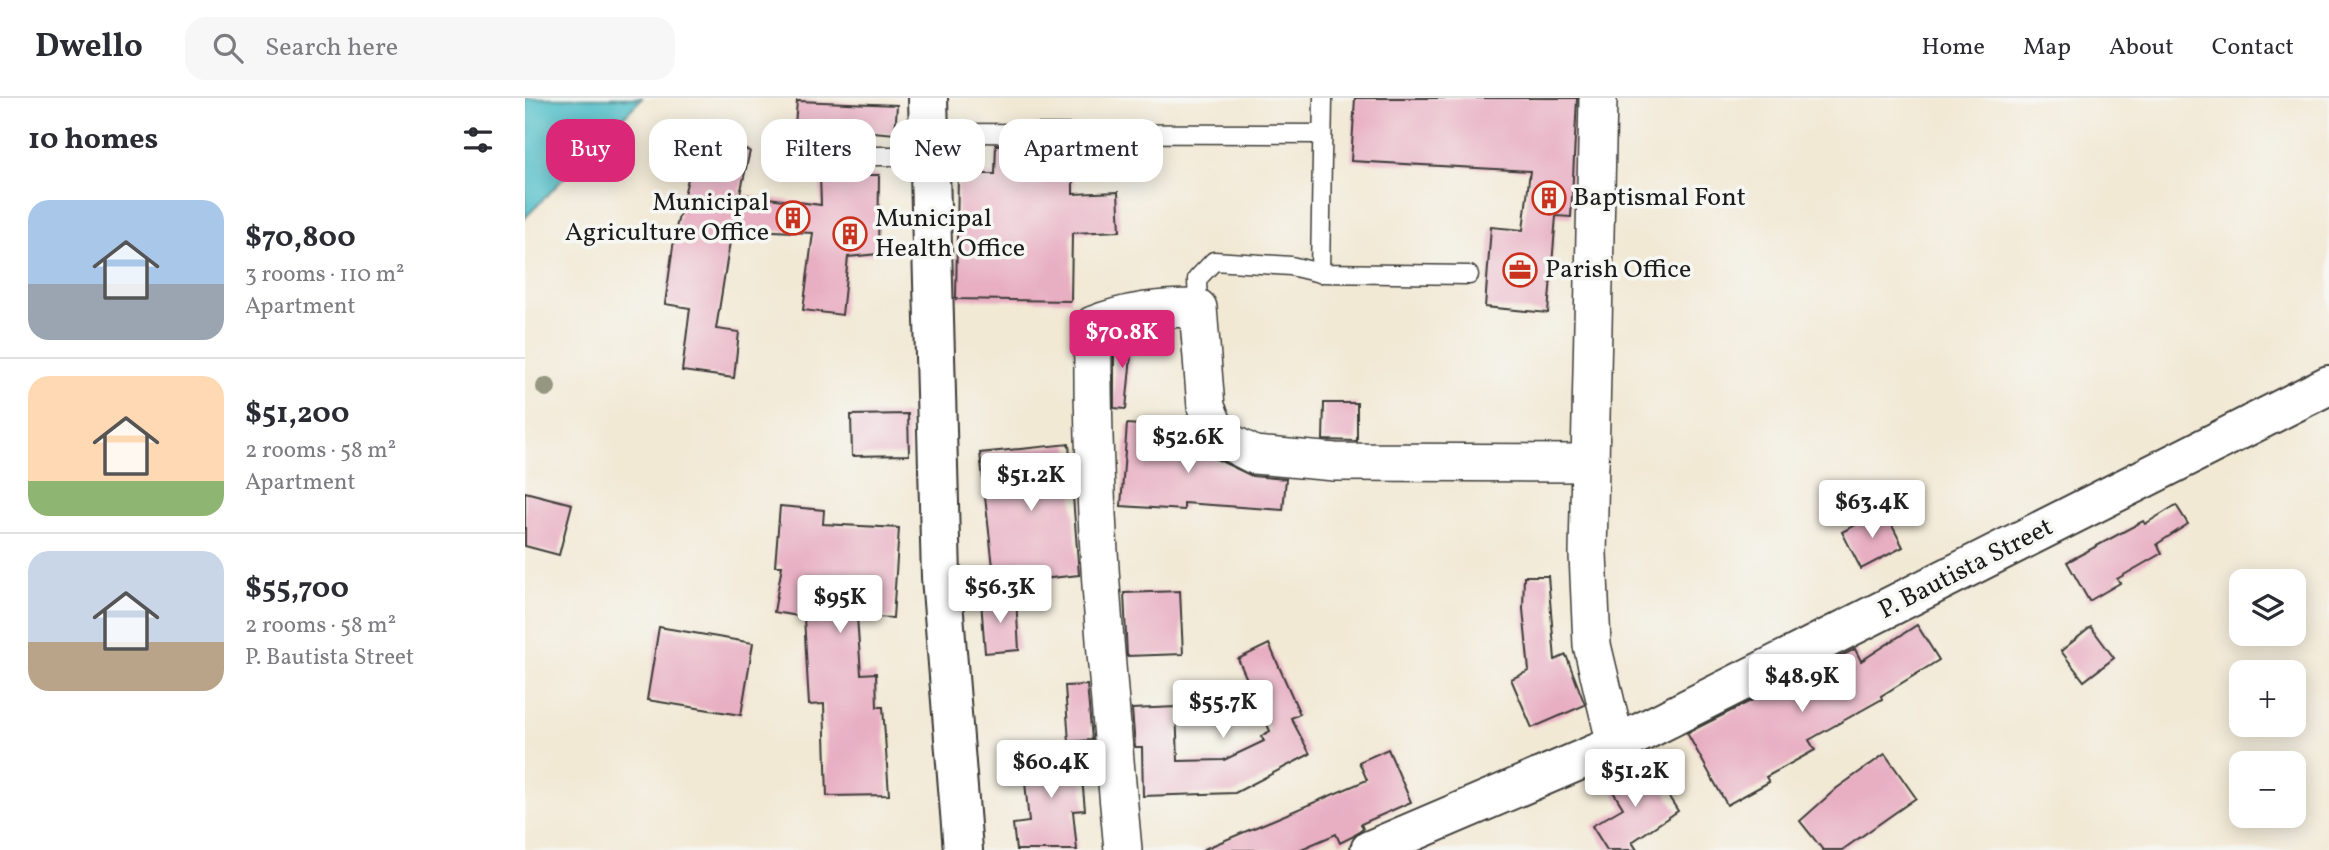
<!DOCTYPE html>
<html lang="en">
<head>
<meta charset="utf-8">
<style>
	:root { --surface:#fff; --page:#f7f7f7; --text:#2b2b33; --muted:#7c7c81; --line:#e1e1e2; --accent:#db2777 }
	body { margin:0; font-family:Vollkorn,serif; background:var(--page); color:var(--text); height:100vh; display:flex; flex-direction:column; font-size:26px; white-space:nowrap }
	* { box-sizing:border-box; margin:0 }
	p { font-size:23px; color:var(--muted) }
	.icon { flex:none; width:38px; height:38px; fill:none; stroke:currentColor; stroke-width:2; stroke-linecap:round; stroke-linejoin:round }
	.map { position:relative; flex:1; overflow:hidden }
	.side { display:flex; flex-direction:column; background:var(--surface); width:525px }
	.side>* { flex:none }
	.guide { position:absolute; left:21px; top:21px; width:665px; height:63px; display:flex; gap:14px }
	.buttons { position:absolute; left:1704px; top:471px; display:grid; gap:14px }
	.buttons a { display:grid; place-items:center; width:77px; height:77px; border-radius:14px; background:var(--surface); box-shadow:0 4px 18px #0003; font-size:35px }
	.price { position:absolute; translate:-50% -60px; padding:0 16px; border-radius:7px; background:#fff; color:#222; font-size:23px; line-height:46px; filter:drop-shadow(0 2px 4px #0008) }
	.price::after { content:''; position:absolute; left:50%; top:42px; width:21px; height:16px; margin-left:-10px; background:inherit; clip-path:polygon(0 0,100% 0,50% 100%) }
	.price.selected { background:var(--accent); color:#fff }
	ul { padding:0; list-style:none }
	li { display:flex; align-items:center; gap:21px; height:175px; padding:0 28px }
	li+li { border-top:2px solid var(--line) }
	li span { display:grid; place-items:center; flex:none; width:196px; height:140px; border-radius:21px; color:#555 }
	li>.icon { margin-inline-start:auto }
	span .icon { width:84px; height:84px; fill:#fffc; stroke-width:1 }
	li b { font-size:30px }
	h2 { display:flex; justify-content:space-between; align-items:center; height:84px; padding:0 28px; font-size:30px }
	.pill { padding:0 24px; border-radius:21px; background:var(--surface); box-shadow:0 4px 18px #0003; font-size:24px; line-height:63px }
	.pill.selected { background:var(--accent); color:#fff }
	header { display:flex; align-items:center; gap:42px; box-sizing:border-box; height:98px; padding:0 35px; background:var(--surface); border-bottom:2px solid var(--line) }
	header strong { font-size:33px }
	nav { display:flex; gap:38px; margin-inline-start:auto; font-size:24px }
	.search { width:490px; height:63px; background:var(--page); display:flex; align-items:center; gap:18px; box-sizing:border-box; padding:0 24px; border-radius:21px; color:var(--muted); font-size:26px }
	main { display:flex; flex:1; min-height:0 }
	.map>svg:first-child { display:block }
	.water { fill:#51bfc9; stroke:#366e72; stroke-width:2 }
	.building { fill:#e8afc3 }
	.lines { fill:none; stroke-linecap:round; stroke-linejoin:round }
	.service-casing { stroke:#3c3b38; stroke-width:21 }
	.minor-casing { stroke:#3c3b38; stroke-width:40 }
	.tertiary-casing { stroke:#3c3b38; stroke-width:42 }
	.service { stroke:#fff; stroke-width:18 }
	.minor { stroke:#fff; stroke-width:37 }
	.tertiary { stroke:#fff; stroke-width:38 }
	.tree { fill:#969780 }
	.labels { text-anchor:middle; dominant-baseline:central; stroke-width:7; stroke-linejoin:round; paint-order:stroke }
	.poi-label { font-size:26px; fill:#1c1c1c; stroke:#f6f6f2; text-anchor:start }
	.street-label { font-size:26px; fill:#1c1c1c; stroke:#f6f6f2 }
</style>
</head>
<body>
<header>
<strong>Dwello</strong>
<div class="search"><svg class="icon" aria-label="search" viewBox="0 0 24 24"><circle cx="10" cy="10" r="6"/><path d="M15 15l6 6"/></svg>Search here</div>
<nav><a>Home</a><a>Map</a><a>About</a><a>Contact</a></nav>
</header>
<main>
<section class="side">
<h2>10 homes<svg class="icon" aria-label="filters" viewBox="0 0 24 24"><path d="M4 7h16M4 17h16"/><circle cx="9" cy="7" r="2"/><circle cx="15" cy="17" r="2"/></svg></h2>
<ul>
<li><span style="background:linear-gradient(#a9c7e8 60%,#9aa5b1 0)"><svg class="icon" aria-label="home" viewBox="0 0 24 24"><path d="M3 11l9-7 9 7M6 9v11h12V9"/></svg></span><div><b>$70,800</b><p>3 rooms · 110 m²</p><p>Apartment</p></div></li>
<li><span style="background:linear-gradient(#ffd9b3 75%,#8fb573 0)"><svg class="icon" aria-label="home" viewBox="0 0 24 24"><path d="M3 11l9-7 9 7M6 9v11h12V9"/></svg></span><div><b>$51,200</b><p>2 rooms · 58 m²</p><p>Apartment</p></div></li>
<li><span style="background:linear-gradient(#c9d6e8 65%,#b9a48a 0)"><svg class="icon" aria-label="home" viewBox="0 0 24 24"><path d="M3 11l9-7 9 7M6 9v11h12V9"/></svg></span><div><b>$55,700</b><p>2 rooms · 58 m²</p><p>P. Bautista Street</p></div></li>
</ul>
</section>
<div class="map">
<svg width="1804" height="752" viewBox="0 0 1804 752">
	<rect width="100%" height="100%" fill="#f6f6f2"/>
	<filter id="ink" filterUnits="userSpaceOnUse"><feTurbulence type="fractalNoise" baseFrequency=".0143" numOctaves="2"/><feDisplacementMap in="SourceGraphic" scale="14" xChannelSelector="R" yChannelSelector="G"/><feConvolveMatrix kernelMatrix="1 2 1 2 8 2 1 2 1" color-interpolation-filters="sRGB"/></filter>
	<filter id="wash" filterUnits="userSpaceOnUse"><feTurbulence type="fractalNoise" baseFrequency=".00686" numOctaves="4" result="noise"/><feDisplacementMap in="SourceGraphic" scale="28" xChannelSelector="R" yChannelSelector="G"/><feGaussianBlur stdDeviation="1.57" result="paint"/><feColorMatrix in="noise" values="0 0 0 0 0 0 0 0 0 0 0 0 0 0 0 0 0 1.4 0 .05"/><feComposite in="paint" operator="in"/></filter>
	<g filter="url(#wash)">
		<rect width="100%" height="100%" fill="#f2e9d5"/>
		<path class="water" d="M0,0H117L0,120Z"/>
		<g id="blocks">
			<g class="building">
				<path d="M830,0H1052L1046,119L1031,118L1023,215L960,209L966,129L998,132L1005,73L826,63Z"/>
				<path d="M272,3L372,7L370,36L270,27Z"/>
				<path d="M173,40L225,53L215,96L296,107L295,77H354L353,156L323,159L317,217L278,212L288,135L207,131L191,231L214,234L209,280L157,273L165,210L140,206L150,134Z"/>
				<path d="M471,47H548V96L593,94L595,133L547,135L546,203L431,201L433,76H470Z"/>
				<path d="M608,237L601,311L589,310V242Z"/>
				<path d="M799,305H832V343L798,342Z"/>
				<path d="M383,316L384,357L327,358L326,317Z"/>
				<path d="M602,326L664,331L663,355L683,357L727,378L761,381L758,412L659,405V412L596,408Z"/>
				<path d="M544,346L554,477L470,486L455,355Z"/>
				<path d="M0,394L47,406L34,457L0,448Z"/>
				<path d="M1651,407L1663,426L1632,446L1637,455L1592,481L1595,485L1564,503L1542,464L1618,423L1620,426Z"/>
				<path d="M255,408L299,412L298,426L374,430L368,520L332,518L336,576L351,575L352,609H358L364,697L302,698L299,606L284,607L279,519L249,514L257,468H250Z"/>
				<path d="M1359,412L1378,449L1336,471L1317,434Z"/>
				<path d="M999,478H1023L1030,562L1041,557L1060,607L1007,630L986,581L1004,573L998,511Z"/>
				<path d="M655,493L658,556L602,558L599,495Z"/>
				<path d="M491,500L494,552L460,555L456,502Z"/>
				<path d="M1392,527L1414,562L1356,598L1357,601L1284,642L1290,652L1241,679L1244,684L1202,707L1162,635L1330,551L1336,563Z"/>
				<path d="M134,529L228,545L216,617L122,602Z"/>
				<path d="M1566,529L1589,560L1559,583L1536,553Z"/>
				<path d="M744,546L775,616L766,620L785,656L710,695L618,698L617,649H610L607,611L651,609L653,663L699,662L739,643L736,638L745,633L713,561Z"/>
				<path d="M562,587L567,642L544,644L540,588Z"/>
				<path d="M554,648L560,712L548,713L552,752H491L488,726L504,724L497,654Z"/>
				<path d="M863,651L886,704L836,726L838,731L827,739L815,745L811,736L774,752H677L842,682L834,664Z"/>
				<path d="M1360,656L1391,700L1317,752H1298L1275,723L1312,690Z"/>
				<path d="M1121,663L1153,713L1107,744L1112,752H1082L1067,728L1098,710L1084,687Z"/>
			</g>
		</g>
	</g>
	<g filter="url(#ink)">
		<use href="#blocks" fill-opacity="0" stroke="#3c3b38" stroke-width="2"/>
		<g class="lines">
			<defs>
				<g id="service">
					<path d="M403,35L796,36"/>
					<path d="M264,58H403"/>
					<path d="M795,175L798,0"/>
					<path d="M673,210L672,181L689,163L766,168L795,175L944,177"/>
				</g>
				<g id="minor">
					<path d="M1073,0L1063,456L1067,547L1091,647"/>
					<path d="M598,752C582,576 566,405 568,227C603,213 635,210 673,210L681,309L694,339L729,357L810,364L1065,365"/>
				</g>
				<g id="tertiary">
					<path d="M403,0L416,479L438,752"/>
					<path d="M845,752L1091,647L1804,287"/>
				</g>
			</defs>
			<use href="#service" class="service-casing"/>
			<use href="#minor" class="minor-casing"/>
			<use href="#tertiary" class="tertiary-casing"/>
			<use href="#service" class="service"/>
			<use href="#minor" class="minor"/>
			<use href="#tertiary" class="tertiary"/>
		</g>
		<circle class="tree" cx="21" cy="289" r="10"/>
	</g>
	<defs>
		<symbol id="building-ring" viewBox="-11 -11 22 22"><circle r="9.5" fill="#f6f6f2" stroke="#c8321e" stroke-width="1.5"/><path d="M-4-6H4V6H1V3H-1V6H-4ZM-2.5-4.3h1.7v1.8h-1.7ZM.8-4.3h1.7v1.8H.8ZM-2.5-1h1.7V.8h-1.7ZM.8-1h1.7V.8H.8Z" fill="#c8321e"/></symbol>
		<symbol id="office-ring" viewBox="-11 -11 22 22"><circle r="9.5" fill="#f6f6f2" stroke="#c8321e" stroke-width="1.5"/><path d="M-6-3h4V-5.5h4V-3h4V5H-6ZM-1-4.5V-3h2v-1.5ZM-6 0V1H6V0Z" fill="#c8321e"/></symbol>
	</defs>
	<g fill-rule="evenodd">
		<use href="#building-ring" x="1005" y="81" width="38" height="38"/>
		<use href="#building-ring" x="249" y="101" width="38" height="38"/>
		<use href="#building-ring" x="306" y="117" width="38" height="38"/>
		<use href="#office-ring" x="976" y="153" width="38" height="38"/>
	</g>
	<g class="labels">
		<g class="poi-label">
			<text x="1048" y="100">Baptismal Font</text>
			<text x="244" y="105" text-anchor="end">Municipal<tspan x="244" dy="30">Agriculture Office</tspan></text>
			<text x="350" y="121">Municipal<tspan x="350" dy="30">Health Office</tspan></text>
			<text x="1020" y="172">Parish Office</text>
		</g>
		<g class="street-label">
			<text transform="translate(1441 471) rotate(-27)">P. Bautista Street</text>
		</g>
	</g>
</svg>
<div class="buttons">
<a><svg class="icon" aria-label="layers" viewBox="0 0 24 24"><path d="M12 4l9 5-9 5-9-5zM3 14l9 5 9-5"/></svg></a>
<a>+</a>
<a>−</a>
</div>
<b class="price selected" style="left:597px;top:272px">$70.8K</b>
<b class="price" style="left:663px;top:377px">$52.6K</b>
<b class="price" style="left:506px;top:415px">$51.2K</b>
<b class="price" style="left:1347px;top:442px">$63.4K</b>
<b class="price" style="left:475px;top:527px">$56.3K</b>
<b class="price" style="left:315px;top:537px">$95K</b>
<b class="price" style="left:1277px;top:616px">$48.9K</b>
<b class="price" style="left:698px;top:642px">$55.7K</b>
<b class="price" style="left:526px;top:702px">$60.4K</b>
<b class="price" style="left:1110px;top:711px">$51.2K</b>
<div class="guide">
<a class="pill selected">Buy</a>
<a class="pill">Rent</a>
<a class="pill">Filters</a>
<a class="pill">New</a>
<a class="pill">Apartment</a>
</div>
</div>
</main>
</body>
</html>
